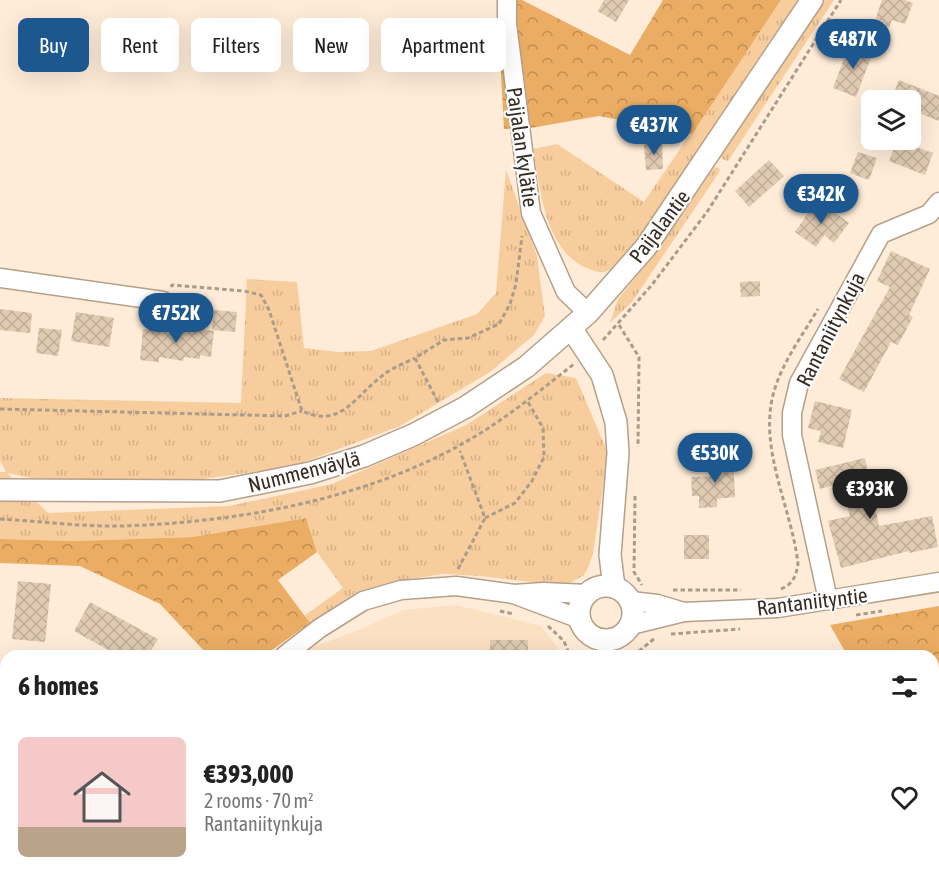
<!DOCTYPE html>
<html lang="en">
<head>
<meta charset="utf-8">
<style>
	:root { --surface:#fff; --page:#f6f6f6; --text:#222; --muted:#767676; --line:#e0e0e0; --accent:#1c588f }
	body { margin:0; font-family:"Asap Condensed",sans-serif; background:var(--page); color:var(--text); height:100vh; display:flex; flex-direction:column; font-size:22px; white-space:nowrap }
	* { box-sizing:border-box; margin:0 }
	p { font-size:20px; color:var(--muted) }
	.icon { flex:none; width:33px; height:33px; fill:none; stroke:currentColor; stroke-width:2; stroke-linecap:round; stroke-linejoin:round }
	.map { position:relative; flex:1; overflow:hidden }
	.panel { position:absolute; left:0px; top:650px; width:939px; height:236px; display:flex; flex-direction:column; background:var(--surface); border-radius:18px 18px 0 0; box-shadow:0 6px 24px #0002 }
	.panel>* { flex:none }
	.banner { position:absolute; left:18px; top:18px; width:600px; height:54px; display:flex; gap:12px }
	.controls { position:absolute; left:861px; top:90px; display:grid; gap:12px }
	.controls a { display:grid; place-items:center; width:60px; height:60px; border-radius:9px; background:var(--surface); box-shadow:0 6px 24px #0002; font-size:30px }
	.price { position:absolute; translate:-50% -51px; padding:0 14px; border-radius:21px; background:var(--accent); color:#fff; font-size:20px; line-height:39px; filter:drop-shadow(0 2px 3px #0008) }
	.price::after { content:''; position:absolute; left:50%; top:36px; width:18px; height:14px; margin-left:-9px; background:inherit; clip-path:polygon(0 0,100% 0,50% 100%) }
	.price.active { background:#222; color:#fff }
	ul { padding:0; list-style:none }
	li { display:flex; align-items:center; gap:18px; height:150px; padding:0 18px }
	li+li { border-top:2px solid var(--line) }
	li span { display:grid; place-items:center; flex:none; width:168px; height:120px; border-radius:9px; color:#555 }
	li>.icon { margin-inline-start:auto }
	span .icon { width:72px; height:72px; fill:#fffc; stroke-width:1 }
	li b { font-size:26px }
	h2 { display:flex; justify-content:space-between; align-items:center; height:72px; padding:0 18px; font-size:26px }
	.chip { padding:0 21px; border-radius:9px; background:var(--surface); box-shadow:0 6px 24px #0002; font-size:21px; line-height:54px }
	.chip.active { background:var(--accent); color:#fff }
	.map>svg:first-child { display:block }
	.built { fill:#fce0c2 }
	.grass { fill:url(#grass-tufts) }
	.forest { fill:url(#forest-crowns) }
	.building { fill:url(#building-cross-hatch) }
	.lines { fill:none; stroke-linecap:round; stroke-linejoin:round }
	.minor-casing { stroke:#b5a089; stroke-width:21 }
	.tertiary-casing { stroke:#b5a089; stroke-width:24 }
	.path { stroke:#aa9c8c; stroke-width:3; stroke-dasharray:4.5 3; stroke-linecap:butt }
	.minor { stroke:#fff; stroke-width:18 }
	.tertiary { stroke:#fff; stroke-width:21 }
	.labels { text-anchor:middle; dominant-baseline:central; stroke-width:4.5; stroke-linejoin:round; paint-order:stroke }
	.street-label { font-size:21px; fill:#342c23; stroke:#fcfcfc }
</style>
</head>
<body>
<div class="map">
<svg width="939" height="884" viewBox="0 0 939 884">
	<defs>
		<pattern id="grass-tufts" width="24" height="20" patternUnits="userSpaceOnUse" patternTransform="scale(1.5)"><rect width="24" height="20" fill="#f8cd9d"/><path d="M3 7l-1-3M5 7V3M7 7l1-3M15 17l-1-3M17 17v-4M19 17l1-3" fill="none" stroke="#d5b087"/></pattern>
		<pattern id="forest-crowns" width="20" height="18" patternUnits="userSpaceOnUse" patternTransform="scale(1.5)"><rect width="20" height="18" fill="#ebad63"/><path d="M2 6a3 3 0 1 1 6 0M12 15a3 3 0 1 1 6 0" fill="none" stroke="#bf8d51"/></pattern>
		<pattern id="building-cross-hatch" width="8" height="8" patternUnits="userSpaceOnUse" patternTransform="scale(1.5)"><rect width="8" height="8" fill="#e0cab2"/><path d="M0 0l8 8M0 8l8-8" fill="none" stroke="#c1ae99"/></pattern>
	</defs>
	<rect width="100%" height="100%" fill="#feecd8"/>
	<g class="built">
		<path d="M456,605L541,626L563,655L299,656L308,649L361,629L403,610Z"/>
		<path d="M283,879H568V884H284Z"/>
	</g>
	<g class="grass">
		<path d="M781,0H799L635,243C627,252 616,269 604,272C597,273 589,269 582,266C544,245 540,187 533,149L557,144L644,202Z"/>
		<path d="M824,0H834L728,161L722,159V155L775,70Z"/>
		<path d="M717,167L720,170L718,174L632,302L610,323L618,299L650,260L714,168Z"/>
		<path d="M506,170L537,256L545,316L534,335L490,372L400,426L291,467L187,481L56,483L7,473L48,513L229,506L332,484L466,425L546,373L576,378L608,453L593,554L588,568L584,575L570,583L559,585L480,576L443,574L404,580L355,593L310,623L304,616L343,588L317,552L306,518L192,537L76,541L0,539V472H6L0,460V398L241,403L247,279L297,282L304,348L338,352L371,351L477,314L496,293Z"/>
	</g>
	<g class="forest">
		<path d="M497,0H522L630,55L663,0H781L692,134L599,116L531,128L504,129Z"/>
		<path d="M306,518L317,552L278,580L310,623L265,655H208L160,604L80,566L0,563V539L76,541L192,537Z"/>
		<path d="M939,606V741L933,744V656L847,655L830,625Z"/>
		<path d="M131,879H283L284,884H131Z"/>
	</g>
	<g class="building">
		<path d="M604,0H629L616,22L598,11Z"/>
		<path d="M882,0H905L913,3L905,24L892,20L889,28L874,23Z"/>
		<path d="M850,43L873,52L856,97L833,88Z"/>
		<path d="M899,80L939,96V121L911,110L915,100H891Z"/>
		<path d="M897,140L933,153L925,175L889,161Z"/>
		<path d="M662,143L663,169L646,170L644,144Z"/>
		<path d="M858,152L877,158L869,180L850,173Z"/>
		<path d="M769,160L784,176L749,207L735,191Z"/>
		<path d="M817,200L849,223L834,243L824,235L816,247L795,232Z"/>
		<path d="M891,251L930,269L909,315L913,317L898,345L891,342L864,392L839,379L890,287L877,281Z"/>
		<path d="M760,281V296L741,297L740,282Z"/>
		<path d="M0,309L32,313L30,333L0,330Z"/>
		<path d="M214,310L237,312L235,332L212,330Z"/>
		<path d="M76,312L114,318L109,347L71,341Z"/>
		<path d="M174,326L214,331L211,357L200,355V359L184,357L183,361L159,357V362L140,360L143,329L173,333Z"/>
		<path d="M39,328L62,330L58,356L36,353Z"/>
		<path d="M815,401L852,410L843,448L818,442L821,431L808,428Z"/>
		<path d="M715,457L733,458L735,497L717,499V507L699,508V496H692L691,477L714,476Z"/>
		<path d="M865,458L879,526L932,516L938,547L909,553V551L841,568L828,521L850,516L841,483L820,489L815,470Z"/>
		<rect x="684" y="535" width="25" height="24"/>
		<path d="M18,581L51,584L45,642L12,639Z"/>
		<path d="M90,602L158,639L148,656H119L74,631Z"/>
		<rect x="490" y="640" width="38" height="16"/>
	</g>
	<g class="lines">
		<defs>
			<g id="minor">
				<path d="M507,0V24L531,213L566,292L588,313"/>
				<path d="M0,278L163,301"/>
				<path d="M516,595L580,619"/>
				<path d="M828,600L792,435V413L799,383L881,234L929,214L939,202"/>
				<path d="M631,601L657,604L684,612"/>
				<path d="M631,625L684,612L778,608L939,582"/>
				<path d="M284,656L320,628L363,601L401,590L456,586L514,594L543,592L587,594"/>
				<path d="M0,771L6,772"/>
			</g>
			<g id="tertiary">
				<path d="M571,328L602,375L616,422L618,453L610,555L614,587"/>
				<path d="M0,490L220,491L310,473L364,456L413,435L466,407L526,367L588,313L646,247L812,0"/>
				<circle cx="606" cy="613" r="27"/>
				<path d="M593,884V879"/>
			</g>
		</defs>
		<use href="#minor" class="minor-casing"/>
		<use href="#tertiary" class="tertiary-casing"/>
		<g class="path">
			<path d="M171,287L172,285L244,291L261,295L269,310L302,411C341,429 355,396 382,376C391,368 405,363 415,358"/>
			<path d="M619,325L639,357L638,447"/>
			<path d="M603,340L651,286L707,212L841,0"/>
			<path d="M438,402L415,358L444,340L468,338L499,324L510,304L516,284L522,236"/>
			<path d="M0,409L285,416L302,411"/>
			<path d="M635,496L634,572L642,585"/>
			<path d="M485,518L515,503L532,481L544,457L543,428L528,402"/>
			<path d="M0,519C40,521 82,527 122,526C243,522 375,498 479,434C513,413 543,388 574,364"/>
			<path d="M458,569L485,518L460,451"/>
			<path d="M781,589C793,584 796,576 798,564C792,509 759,451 773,395C781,364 802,336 818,309"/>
			<path d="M673,590H741"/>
			<path d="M500,611L514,614"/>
			<path d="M856,615L882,611"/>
			<path d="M548,626L564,641L570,656"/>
			<path d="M671,634L740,629"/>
			<path d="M633,656L655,638"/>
			<path d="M124,884V879"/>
			<path d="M391,884L394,879"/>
			<path d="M572,884V879"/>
			<path d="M619,884L620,879"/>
		</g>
		<use href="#minor" class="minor"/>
		<use href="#tertiary" class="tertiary"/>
	</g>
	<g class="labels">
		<g class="street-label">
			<text transform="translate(523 147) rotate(82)">Paijalan kylätie</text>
			<text transform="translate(659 226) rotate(-53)">Paijalantie</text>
			<text transform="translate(830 329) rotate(-63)">Rantaniitynkuja</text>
			<text transform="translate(304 471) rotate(-14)">Nummenväylä</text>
			<text transform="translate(812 601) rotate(-7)">Rantaniityntie</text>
		</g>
	</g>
</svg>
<div class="controls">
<a><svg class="icon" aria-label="layers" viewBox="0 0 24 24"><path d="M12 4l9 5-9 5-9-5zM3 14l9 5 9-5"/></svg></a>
</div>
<b class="price" style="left:853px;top:70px">€487K</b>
<b class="price" style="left:654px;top:156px">€437K</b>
<b class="price" style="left:821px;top:225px">€342K</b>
<b class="price" style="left:176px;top:344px">€752K</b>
<b class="price" style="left:715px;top:484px">€530K</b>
<b class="price active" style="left:870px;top:520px">€393K</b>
<div class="banner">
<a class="chip active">Buy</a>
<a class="chip">Rent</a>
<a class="chip">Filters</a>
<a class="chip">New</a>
<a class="chip">Apartment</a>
</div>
<section class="panel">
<h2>6 homes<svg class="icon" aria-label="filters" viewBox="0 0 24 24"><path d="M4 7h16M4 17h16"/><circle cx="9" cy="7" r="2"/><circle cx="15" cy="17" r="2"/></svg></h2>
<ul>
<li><span style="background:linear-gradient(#f6c9c9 75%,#b9a48a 0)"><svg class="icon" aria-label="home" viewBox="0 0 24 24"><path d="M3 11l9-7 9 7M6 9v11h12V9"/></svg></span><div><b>€393,000</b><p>2 rooms · 70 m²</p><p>Rantaniitynkuja</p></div><svg class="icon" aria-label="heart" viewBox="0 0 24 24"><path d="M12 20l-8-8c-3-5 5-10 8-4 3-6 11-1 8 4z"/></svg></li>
</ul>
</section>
</div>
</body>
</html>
